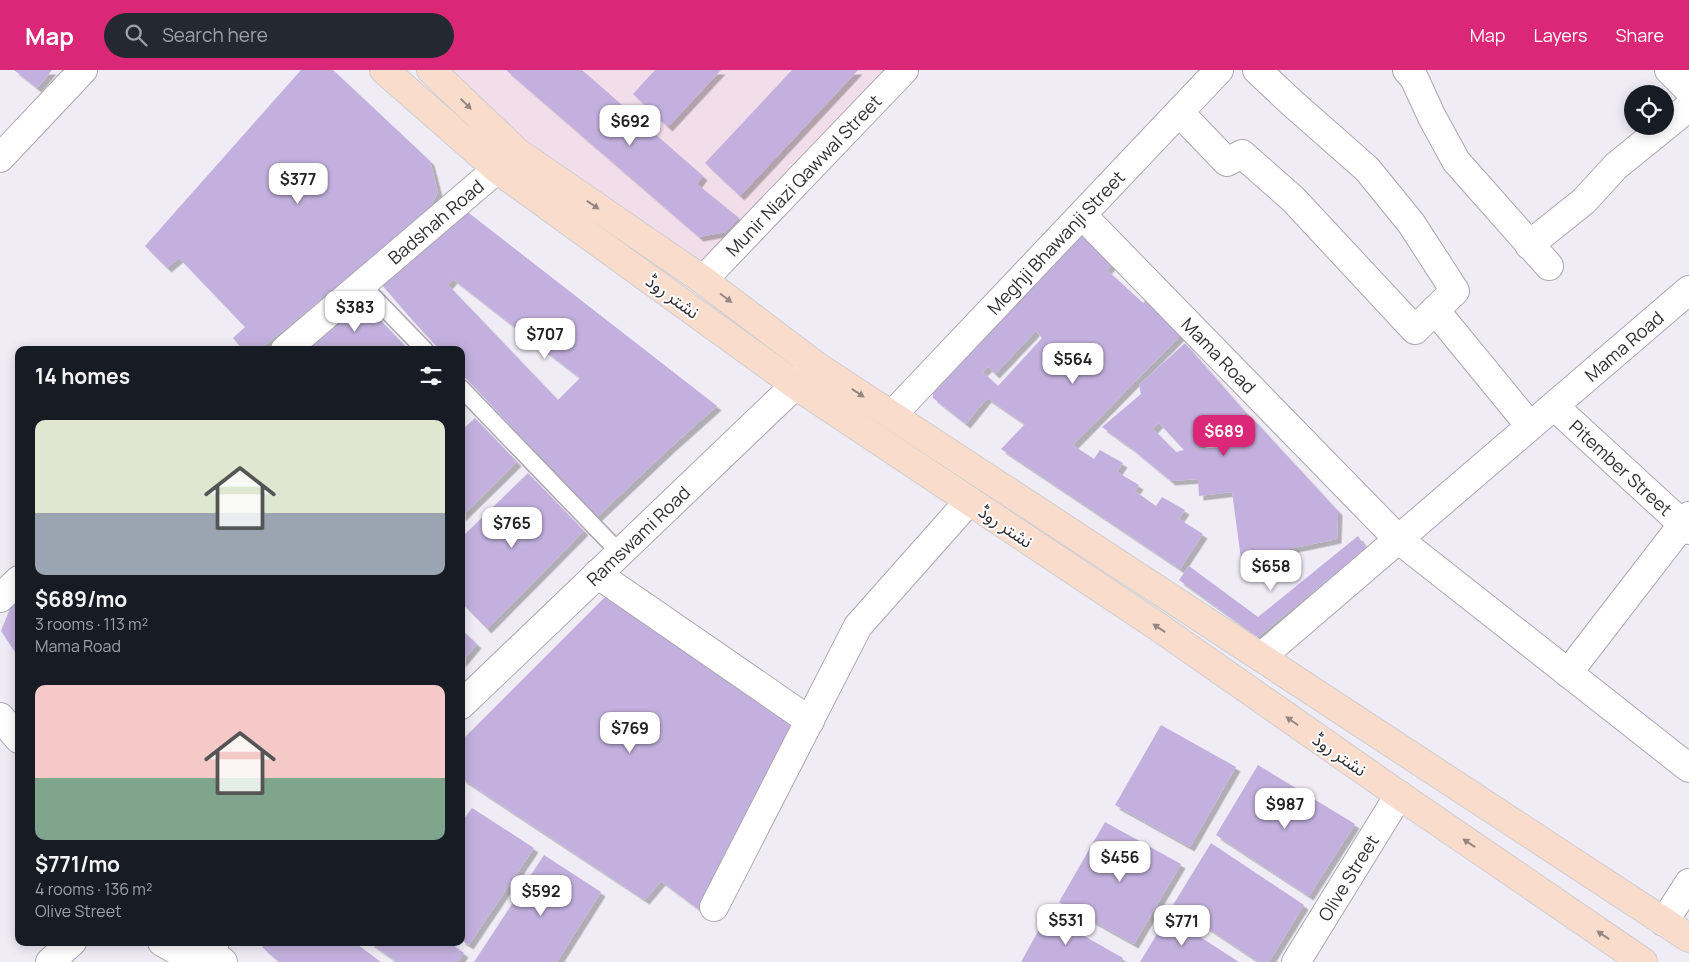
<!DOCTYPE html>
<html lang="en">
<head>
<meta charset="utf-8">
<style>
	:root { --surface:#171b24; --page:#242831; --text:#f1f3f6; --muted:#9ea1a6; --accent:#db2777 }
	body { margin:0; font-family:Manrope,"Noto Sans Arabic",sans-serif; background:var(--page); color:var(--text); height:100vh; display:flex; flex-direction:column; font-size:19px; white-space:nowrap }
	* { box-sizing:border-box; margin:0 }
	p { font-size:16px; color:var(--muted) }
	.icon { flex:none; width:28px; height:28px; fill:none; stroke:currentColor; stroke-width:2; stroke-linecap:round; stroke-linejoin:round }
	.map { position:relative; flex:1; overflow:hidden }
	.panel { position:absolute; left:15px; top:276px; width:450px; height:600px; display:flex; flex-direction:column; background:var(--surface); border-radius:10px; box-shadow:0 2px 12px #0003 }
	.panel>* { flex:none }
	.tools { position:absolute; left:1624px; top:15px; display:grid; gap:10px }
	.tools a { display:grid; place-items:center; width:50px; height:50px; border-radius:50%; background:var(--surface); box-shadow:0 2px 12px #0003; font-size:25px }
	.price { position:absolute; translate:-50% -42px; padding:0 11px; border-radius:10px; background:#fff; color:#222; font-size:16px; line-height:32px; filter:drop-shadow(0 1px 2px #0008) }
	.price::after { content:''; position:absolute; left:50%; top:30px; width:15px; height:11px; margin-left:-8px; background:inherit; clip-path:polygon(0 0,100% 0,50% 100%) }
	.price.selected { background:var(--accent); color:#fff }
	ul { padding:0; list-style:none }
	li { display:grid; align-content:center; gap:10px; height:265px; padding:0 20px }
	li span { display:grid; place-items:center; height:155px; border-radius:10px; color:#555 }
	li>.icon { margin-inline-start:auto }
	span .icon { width:90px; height:90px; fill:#fffc; stroke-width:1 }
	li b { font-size:21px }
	h2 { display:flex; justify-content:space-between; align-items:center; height:60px; padding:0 20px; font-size:21px }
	header { display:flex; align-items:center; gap:30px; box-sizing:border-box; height:70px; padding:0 25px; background:var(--accent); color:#fff }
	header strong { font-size:24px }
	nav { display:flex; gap:28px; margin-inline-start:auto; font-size:18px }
	.search { width:350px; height:45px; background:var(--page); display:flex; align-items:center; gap:12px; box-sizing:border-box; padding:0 18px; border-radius:28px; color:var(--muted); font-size:19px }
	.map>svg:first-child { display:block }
	.commercial { fill:#f2ddea }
	.building { fill:#c3b0de; fill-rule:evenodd; filter:url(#shadow) }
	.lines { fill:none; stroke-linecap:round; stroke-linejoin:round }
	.service-casing { stroke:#aaa7b0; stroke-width:19 }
	.minor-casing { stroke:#aaa7b0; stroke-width:30 }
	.tertiary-casing { stroke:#aaa7b0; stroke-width:30 }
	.secondary-casing { stroke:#aaa7b0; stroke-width:30 }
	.primary-casing { stroke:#cececf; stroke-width:30 }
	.service { stroke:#fff; stroke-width:16 }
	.minor { stroke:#fff; stroke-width:28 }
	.tertiary { stroke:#fff; stroke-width:28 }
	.secondary { stroke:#fff; stroke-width:28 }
	.primary { stroke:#fadccd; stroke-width:28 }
	.oneway { fill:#968681 }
	.labels { text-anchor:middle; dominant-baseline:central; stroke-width:4; stroke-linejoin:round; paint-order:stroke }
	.street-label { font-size:18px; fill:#333135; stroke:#fff }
</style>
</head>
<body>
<header>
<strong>Map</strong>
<div class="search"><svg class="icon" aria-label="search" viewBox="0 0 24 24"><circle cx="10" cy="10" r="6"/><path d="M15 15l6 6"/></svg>Search here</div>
<nav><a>Map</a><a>Layers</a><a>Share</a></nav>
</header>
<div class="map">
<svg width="1689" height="892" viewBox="0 0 1689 892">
	<defs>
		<filter id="shadow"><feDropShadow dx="4.5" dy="4.5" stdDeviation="0" flood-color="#0004"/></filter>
	</defs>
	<rect width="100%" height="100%" fill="#f0ecf6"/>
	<path class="commercial" d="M430,0H904L703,210Z"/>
	<g class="building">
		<path d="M14,0H52L37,18Z"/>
		<path d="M301,0H333L430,91L438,122L427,143L259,280H243L233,268L245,257L179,188L167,198L145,176Z"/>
		<path d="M506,0H582L703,106L697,114L739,148L726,162L699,167Z"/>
		<path d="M655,0H721L668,57L633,24Z"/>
		<path d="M792,0H858L740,126L705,93Z"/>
		<path d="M465,140L717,336L670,378L597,447L461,303V280H440L414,252L375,207ZM453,209L580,308L558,330L448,215Z"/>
		<path d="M1079,160L1113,193L1107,200L1143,233L1149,228L1184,262L1073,375L1094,389L1100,380L1123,393L1117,402L1139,415L1135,421L1156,436L1162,427L1185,440L1179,449L1203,464L1180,499L1001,379L1025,354L987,328L966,354L933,328V316ZM1036,261L1042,268L998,316L983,302L988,297L995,304Z"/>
		<path d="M359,228L409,280H296Z"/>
		<path d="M1185,273L1246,343L1214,370L1208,367L1196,379L1226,377L1253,349L1338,441L1337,469L1241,489L1232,422L1199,426L1198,409L1171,411L1131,378L1102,357L1141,324L1139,315ZM1159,353L1184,380L1176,382L1153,359Z"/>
		<path d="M475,348L517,392L461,447V361Z"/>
		<path d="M528,403L584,461L487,559L461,532V468Z"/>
		<path d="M1358,466L1366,478L1258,567L1179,510L1189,496L1258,547Z"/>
		<path d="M19,523V588L1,561L15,526Z"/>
		<path d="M608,524L796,654L700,840L661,811L645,830L461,708V671Z"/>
		<path d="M461,559L477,574L461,593Z"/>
		<path d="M1161,655L1236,697L1190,777L1115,735Z"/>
		<path d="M1258,695L1355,754L1309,826L1216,765Z"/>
		<path d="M472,738L534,778L469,875L461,870V753Z"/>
		<path d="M1105,752L1181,794L1134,874L1059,832Z"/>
		<path d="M1211,773L1304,835L1269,892H1259L1173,835Z"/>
		<path d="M544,785L601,822L557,892H474Z"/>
		<path d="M1047,845L1123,888L1121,892H1021Z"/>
		<path d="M1168,846L1239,892H1140Z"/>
		<path d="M267,872H354L381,892H279L262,877Z"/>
		<path d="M369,872H449L464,883L458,892H397Z"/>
	</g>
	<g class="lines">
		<defs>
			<g id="service">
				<path d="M362,215L425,280"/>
				<path d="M461,318L620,483"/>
			</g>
			<g id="minor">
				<path d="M1257,0L1291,32L1367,99L1411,153L1455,221L1435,240"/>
				<path d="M1407,0L1414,8L1432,47L1456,91L1549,196"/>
				<path d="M1179,42L1227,92L1242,84L1293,129L1415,260L1435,240L1530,356"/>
				<path d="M0,88L83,0"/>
				<path id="s1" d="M1082,145L1398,469L1689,698"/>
				<path d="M1529,175L1584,131L1616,96L1689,37"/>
				<path id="s2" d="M703,210L904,0"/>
				<path id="s3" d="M285,280L516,83"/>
				<path id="s4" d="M1554,336L1689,460"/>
				<path id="s5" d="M892,345L1219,0"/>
				<path d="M597,504L810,651"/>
				<path d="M0,528L19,510"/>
				<path d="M1568,603L1689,446"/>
				<path d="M714,837L858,556L969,431"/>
				<path d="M1664,852L1689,813"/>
				<path id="s6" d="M1296,892L1399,725"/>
			</g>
			<g id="tertiary">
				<path d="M1669,0L1689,20"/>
				<path id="s7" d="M1261,587L1689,220"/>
				<path d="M0,647L19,669"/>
				<path d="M207,880L223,892"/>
			</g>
			<g id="secondary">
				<path id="s8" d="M461,635L812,299"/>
				<path d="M162,872L178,881L207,880L215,872"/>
				<path d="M50,892L72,872"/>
			</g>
			<g id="primary">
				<path d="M384,0L497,99L794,314L1160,558L1399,725L1643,892"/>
				<path d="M431,0L517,82L703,210L815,295L1689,868"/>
			</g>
		</defs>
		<use href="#service" class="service-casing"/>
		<use href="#minor" class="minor-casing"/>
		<use href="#tertiary" class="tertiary-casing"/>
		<use href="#secondary" class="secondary-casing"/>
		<use href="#primary" class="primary-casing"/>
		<use href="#service" class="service"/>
		<use href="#minor" class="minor"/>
		<use href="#tertiary" class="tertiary"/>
		<use href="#secondary" class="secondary"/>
		<use href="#primary" class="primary"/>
	</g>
	<defs><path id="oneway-solid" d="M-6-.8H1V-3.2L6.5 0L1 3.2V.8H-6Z" transform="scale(1.25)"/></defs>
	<g class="oneway">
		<use href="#oneway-solid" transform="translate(466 34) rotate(44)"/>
		<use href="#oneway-solid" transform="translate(593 135) rotate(34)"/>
		<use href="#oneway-solid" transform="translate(726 228) rotate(37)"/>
		<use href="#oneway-solid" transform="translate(858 323) rotate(33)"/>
		<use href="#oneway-solid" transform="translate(1159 558) rotate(-146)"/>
		<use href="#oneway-solid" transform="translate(1292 651) rotate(-145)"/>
		<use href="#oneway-solid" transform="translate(1469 773) rotate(-146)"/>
		<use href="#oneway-solid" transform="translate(1603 865) rotate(-146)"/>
	</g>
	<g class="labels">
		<g class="street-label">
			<text stroke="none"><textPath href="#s2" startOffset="145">Munir Niazi Qawwal Street</textPath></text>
			<text stroke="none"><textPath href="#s3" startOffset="198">Badshah Road</textPath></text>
			<text stroke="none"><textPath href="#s5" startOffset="238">Meghji Bhawanji Street</textPath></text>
			<text transform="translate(673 226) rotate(36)">نشتر روڈ</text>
			<text stroke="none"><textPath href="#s7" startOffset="478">Mama Road</textPath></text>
			<text stroke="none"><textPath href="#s1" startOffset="196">Mama Road</textPath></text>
			<text stroke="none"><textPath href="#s4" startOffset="91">Pitember Street</textPath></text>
			<text transform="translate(1006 456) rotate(34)">نشتر روڈ</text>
			<text stroke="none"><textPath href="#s8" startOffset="245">Ramswami Road</textPath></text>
			<text transform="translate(1340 684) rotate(35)">نشتر روڈ</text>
			<text stroke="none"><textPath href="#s6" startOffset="99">Olive Street</textPath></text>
		</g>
	</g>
</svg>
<div class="tools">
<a><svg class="icon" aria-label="locate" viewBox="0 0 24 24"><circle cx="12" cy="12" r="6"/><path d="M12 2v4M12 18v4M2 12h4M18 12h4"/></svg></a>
</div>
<b class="price" style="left:630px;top:77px">$692</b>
<b class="price" style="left:298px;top:135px">$377</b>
<b class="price" style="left:355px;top:263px">$383</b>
<b class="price" style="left:545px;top:290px">$707</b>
<b class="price" style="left:1073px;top:315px">$564</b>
<b class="price selected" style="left:1224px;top:387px">$689</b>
<b class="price" style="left:512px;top:479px">$765</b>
<b class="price" style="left:1271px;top:522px">$658</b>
<b class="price" style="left:630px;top:684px">$769</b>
<b class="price" style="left:1285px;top:760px">$987</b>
<b class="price" style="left:1120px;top:813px">$456</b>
<b class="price" style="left:541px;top:847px">$592</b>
<b class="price" style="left:1066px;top:876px">$531</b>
<b class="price" style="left:1182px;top:877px">$771</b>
<section class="panel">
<h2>14 homes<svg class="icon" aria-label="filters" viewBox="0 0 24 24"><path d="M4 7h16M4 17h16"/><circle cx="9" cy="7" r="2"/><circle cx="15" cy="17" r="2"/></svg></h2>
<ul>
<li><span style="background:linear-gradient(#dfe7d0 60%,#9aa5b1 0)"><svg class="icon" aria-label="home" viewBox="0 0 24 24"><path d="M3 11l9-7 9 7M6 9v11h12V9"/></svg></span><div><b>$689/mo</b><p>3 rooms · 113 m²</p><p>Mama Road</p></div></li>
<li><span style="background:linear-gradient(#f6c9c9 60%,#7fa58c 0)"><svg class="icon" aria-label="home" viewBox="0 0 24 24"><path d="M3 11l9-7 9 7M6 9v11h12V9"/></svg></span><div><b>$771/mo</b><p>4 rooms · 136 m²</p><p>Olive Street</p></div></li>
</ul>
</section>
</div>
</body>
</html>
